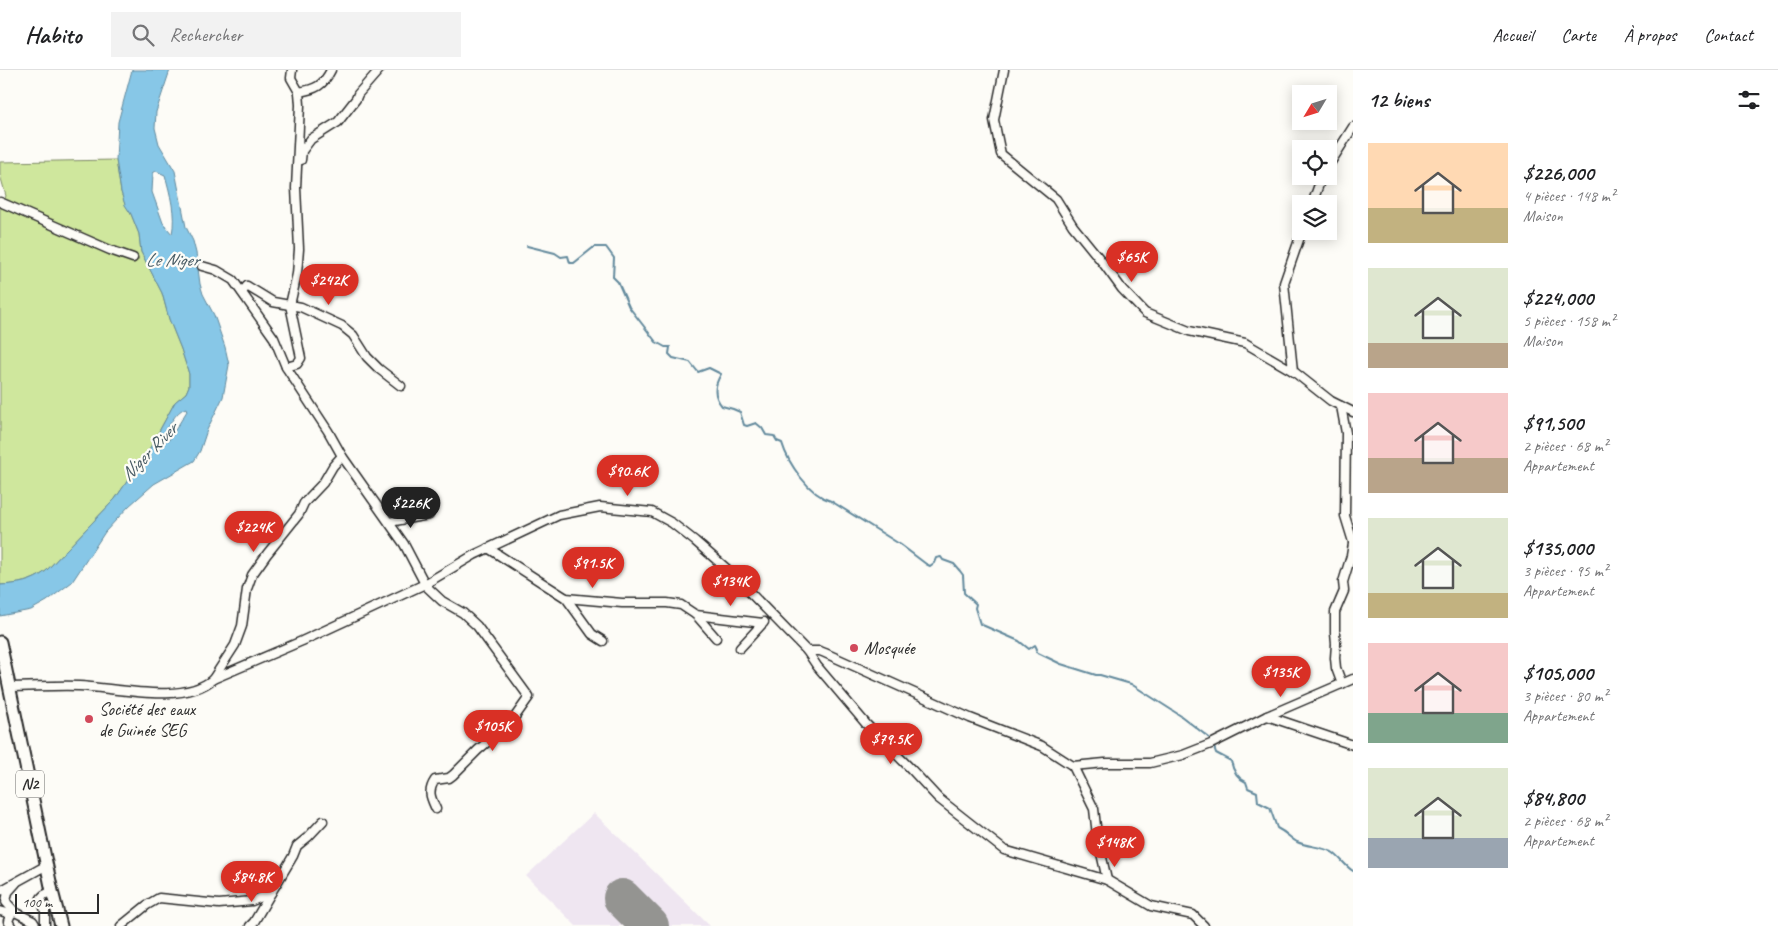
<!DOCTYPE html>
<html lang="fr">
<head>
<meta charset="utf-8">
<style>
	:root { --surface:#fff; --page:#f2f2f2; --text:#202124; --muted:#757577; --line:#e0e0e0; --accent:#d93025 }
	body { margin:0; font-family:Caveat,sans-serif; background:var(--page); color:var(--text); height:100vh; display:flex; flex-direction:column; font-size:19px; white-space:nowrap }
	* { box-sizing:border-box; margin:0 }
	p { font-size:16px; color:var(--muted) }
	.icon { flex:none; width:28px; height:28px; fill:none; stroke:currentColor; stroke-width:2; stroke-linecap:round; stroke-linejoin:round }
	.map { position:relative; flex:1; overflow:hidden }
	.details { display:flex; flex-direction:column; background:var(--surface); width:425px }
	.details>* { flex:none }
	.needle { width:32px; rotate:232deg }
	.fabs { position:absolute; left:1292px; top:15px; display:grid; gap:10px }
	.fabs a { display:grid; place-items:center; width:45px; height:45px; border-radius:0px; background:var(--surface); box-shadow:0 2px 12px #0003; font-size:25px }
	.scale { position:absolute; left:15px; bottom:12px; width:84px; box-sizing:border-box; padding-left:5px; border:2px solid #2b2b2b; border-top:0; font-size:14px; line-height:18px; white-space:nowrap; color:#2b2b2b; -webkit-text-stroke:4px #fdfcf7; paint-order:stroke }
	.price { position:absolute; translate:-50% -42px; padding:0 11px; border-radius:18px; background:var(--accent); color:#fff; font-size:16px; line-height:32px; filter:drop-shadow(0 1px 2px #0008) }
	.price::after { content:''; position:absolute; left:50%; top:30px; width:15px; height:11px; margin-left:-8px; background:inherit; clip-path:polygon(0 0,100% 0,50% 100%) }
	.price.on { background:#222; color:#fff }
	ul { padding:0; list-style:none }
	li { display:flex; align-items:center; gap:15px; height:125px; padding:0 15px }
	li span { display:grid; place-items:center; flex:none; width:140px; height:100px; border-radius:0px; color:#555 }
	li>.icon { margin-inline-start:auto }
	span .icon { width:60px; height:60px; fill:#fffc; stroke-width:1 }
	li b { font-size:21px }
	h2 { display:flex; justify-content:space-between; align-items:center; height:60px; padding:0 15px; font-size:21px }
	header { display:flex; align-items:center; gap:30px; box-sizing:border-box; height:70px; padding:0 25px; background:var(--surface); border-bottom:1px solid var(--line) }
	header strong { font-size:24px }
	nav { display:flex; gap:28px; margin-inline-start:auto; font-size:18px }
	.search { width:350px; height:45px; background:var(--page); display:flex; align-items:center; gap:12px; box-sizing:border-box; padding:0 18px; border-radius:0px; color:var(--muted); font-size:19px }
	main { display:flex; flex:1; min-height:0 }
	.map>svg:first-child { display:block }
	.built { fill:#efe6f1 }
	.green { fill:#cfe79d; stroke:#7d8964 }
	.water { fill:#87c7e7; stroke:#62899c; fill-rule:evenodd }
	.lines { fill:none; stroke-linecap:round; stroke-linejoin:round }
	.stream { stroke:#62899c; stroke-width:2 }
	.runway { stroke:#949491; stroke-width:38 }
	.minor-casing { stroke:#2b2b2b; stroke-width:11 }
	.highway-casing { stroke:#2b2b2b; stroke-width:15 }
	.minor { stroke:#fdfcf7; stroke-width:8 }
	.highway { stroke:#fdfcf7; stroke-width:11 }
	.poi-dot { fill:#d1495b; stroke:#fdfcf7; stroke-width:2 }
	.labels { text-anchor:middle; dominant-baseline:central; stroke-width:4.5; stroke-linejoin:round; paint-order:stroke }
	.shield { fill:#fdfcf7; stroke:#6a6a68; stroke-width:1 }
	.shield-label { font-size:16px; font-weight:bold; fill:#2b2b2b }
	.poi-label { font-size:18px; fill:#2b2b2b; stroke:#fdfcf7; text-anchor:start }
	.water-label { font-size:19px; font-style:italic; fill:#475a63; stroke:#fdfcf7 }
</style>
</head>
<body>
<header>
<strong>Habito</strong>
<div class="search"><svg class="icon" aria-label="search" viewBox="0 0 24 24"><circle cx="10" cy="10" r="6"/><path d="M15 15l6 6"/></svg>Rechercher</div>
<nav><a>Accueil</a><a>Carte</a><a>À propos</a><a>Contact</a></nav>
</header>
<main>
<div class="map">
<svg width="1353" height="856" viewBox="0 0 1353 856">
	<rect width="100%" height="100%" fill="#fdfcf7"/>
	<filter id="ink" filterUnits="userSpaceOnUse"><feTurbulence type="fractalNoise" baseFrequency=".02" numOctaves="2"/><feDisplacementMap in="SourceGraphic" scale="10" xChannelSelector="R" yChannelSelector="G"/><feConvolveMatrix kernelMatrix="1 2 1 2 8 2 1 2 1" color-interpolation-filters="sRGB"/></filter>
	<g filter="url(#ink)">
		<path class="built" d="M594,743L710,856H576L526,806Z"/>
		<path class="green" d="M116,90L121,122L125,134L131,144L139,164L141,182L162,223L169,249L181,279L189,304V316L186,323L175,332L150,378L115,429L46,501C32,512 17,514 0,515V138L6,126L0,105V92Z"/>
		<path class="water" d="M132,0H170L156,42L155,58L159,74L175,101L186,157L193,171L196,183L200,214L203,224L214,245L225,277L229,295L223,327L207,360L200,381L194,391L154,414L129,436L105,462L72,512L47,531L31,540L0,546V515C18,514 32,512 46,501L115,429L150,378L175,332L186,323L189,316V304L181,279L169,249L162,223L141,182L139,164L131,144L125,135L121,122L116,90L118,52ZM156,101L165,105C170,123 176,145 172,164L163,153L152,122L153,103ZM186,338L187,341L169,370H165L163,367C168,358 175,341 186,338Z"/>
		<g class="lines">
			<g class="stream">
				<path d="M527,176L555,183L561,187L568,186L570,193H574L594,177H606L614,188L613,207L618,212L629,237L656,272L665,277H670L669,284L673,288L690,292L698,302L709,298L721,304C714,316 713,325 722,336L733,339L740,342L744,355L747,356L756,353L762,358L766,365L774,366L777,371L782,373C788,393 809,425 831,431L901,475L926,494L930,496L934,493L936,488L941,487L943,490L954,494L960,501L963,505L964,523L976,534L975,538L980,554L1019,571L1029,579L1035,575L1037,579L1036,582L1061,594L1096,605H1100L1131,614L1181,646L1212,670"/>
				<path d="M1216,675L1214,677L1216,683L1231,691C1233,701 1237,708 1246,712L1248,718L1257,722L1258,732L1270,738L1277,758C1287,763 1290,768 1297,772C1308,777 1321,776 1332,782C1340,787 1345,796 1353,801"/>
			</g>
			<path class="runway" d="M622,828L650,856"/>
			<defs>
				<g id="minor">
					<path d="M292,0L291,8L299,22L300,35L296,118L299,179L297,204L290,235L301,288L297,294L286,297L328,361L342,386L404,474L426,516L442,531L463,543L477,556L529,627L512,651L478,680L453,705L449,708L435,710C427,722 431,728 436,739"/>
					<path d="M1004,0L994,50L1001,84L1056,129L1073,156L1103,193L1122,219L1145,243L1189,261L1245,273L1293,301L1331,331L1353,342"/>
					<path d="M299,22C316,19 323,16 331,0"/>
					<path d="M301,90L302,81L311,69L338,52L356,29L358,24L379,0"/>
					<path d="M1329,95L1353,57"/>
					<path d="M0,132L110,180L133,188"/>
					<path d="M1312,134L1322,106"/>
					<path d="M202,196L216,200L233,210L274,268L286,297"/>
					<path d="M242,222L247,216L273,232L301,237L342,256L353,265L367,287L379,299L401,316"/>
					<path d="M1293,301L1284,213L1302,161"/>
					<path d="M1341,336L1346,363L1345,446L1353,472"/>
					<path d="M389,452L429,445"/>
					<path d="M488,478L566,528L622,533H667L681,535L696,545L716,568"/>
					<path d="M566,528L592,564L603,571"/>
					<path d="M696,545L763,553"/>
					<path d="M740,578L764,552"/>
					<path d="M807,581L817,596L867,655L911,699L938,728L1004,780L1107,810"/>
					<path d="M213,609L235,575L242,556L247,519L252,505L267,484L299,444L304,433L323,413L333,396L342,386"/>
					<path d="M1342,614L1336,598L1335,588L1336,574L1335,563V542L1344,521L1343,512L1351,486L1353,474"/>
					<path d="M10,617C33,617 56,615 79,616C117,618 184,635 213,609L302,571L425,514L474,485L559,445L600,437L652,442L672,453L695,471L727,499L807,581H820L825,583L970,648L1042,676L1073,696L1105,693H1150L1183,685L1211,674L1267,646L1353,609"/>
					<path d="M1267,646L1353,675"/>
					<path d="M1073,696L1094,739L1097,765L1107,810L1151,836L1193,845L1204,856"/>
					<path d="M16,813L8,822L6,832L15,842L33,851L36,856"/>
					<path d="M0,821L47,795"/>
					<path d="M0,841L11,844L15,842"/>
					<path d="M11,844L8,851L11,856"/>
					<path d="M45,856V841L41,828L44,825L52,821"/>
					<path d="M121,856L147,835L159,828L219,834L252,831L271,823L293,786L297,776L308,767L323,751"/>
					<path d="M250,856L254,852L271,823"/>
				</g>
				<path id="highway" d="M0,572L52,821L61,856"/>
			</defs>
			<use href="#minor" class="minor-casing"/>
			<use href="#highway" class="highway-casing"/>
			<use href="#minor" class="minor"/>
			<use href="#highway" class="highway"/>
		</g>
	</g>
	<g class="poi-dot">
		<circle cx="854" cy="578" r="5"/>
		<circle cx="89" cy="649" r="5"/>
	</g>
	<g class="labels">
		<rect class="shield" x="16" y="700.5" width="28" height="27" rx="4"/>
		<g class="shield-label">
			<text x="30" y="714">N2</text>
		</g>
		<g class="poi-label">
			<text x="864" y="578">Mosquée</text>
			<text x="99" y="639">Société des eaux<tspan x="99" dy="21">de Guinée SEG</tspan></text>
		</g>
		<g class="water-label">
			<text x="172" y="190">Le Niger</text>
			<text transform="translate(149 382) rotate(-46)">Niger River</text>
		</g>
	</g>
</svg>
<div class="fabs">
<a><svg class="needle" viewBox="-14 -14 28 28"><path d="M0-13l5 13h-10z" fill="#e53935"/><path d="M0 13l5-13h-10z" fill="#757577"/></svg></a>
<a><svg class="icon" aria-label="locate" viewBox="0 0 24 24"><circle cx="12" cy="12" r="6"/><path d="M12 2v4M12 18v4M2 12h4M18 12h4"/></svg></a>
<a><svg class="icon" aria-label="layers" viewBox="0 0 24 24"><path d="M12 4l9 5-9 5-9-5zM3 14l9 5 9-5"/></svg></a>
</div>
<div class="scale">100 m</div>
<b class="price" style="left:1132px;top:213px">$65K</b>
<b class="price" style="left:329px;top:236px">$242K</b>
<b class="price" style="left:628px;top:427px">$90.6K</b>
<b class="price on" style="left:411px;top:459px">$226K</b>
<b class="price" style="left:254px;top:483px">$224K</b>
<b class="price" style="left:593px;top:519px">$91.5K</b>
<b class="price" style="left:731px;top:537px">$134K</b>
<b class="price" style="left:1281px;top:628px">$135K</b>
<b class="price" style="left:493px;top:682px">$105K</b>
<b class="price" style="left:891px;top:695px">$79.5K</b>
<b class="price" style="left:1115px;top:798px">$148K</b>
<b class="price" style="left:252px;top:833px">$84.8K</b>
</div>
<section class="details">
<h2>12 biens<svg class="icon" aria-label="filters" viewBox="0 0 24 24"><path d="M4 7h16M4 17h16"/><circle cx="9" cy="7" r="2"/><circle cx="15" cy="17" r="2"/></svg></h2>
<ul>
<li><span style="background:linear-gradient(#ffd9b3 65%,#c2b280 0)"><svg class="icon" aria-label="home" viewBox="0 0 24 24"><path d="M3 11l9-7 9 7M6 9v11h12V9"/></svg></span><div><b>$226,000</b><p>4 pièces · 148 m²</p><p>Maison</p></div></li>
<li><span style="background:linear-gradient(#dfe7d0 75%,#b9a48a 0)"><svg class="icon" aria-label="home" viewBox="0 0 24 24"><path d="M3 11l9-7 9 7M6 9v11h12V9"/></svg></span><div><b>$224,000</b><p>5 pièces · 158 m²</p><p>Maison</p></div></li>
<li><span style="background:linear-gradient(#f6c9c9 65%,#b9a48a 0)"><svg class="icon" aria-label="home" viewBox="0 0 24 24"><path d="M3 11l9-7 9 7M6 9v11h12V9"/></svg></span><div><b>$91,500</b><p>2 pièces · 68 m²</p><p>Appartement</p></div></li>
<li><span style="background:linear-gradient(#dfe7d0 75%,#c2b280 0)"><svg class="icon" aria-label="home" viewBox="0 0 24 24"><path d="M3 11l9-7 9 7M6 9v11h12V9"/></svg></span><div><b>$135,000</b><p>3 pièces · 95 m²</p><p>Appartement</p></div></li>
<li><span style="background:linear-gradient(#f6c9c9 70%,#7fa58c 0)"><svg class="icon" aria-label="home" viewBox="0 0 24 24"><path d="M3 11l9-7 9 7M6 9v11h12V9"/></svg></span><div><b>$105,000</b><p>3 pièces · 80 m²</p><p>Appartement</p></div></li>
<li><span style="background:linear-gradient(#dfe7d0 70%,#9aa5b1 0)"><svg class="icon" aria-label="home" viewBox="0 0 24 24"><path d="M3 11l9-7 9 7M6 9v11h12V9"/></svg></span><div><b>$84,800</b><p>2 pièces · 68 m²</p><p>Appartement</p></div></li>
</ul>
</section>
</main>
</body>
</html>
